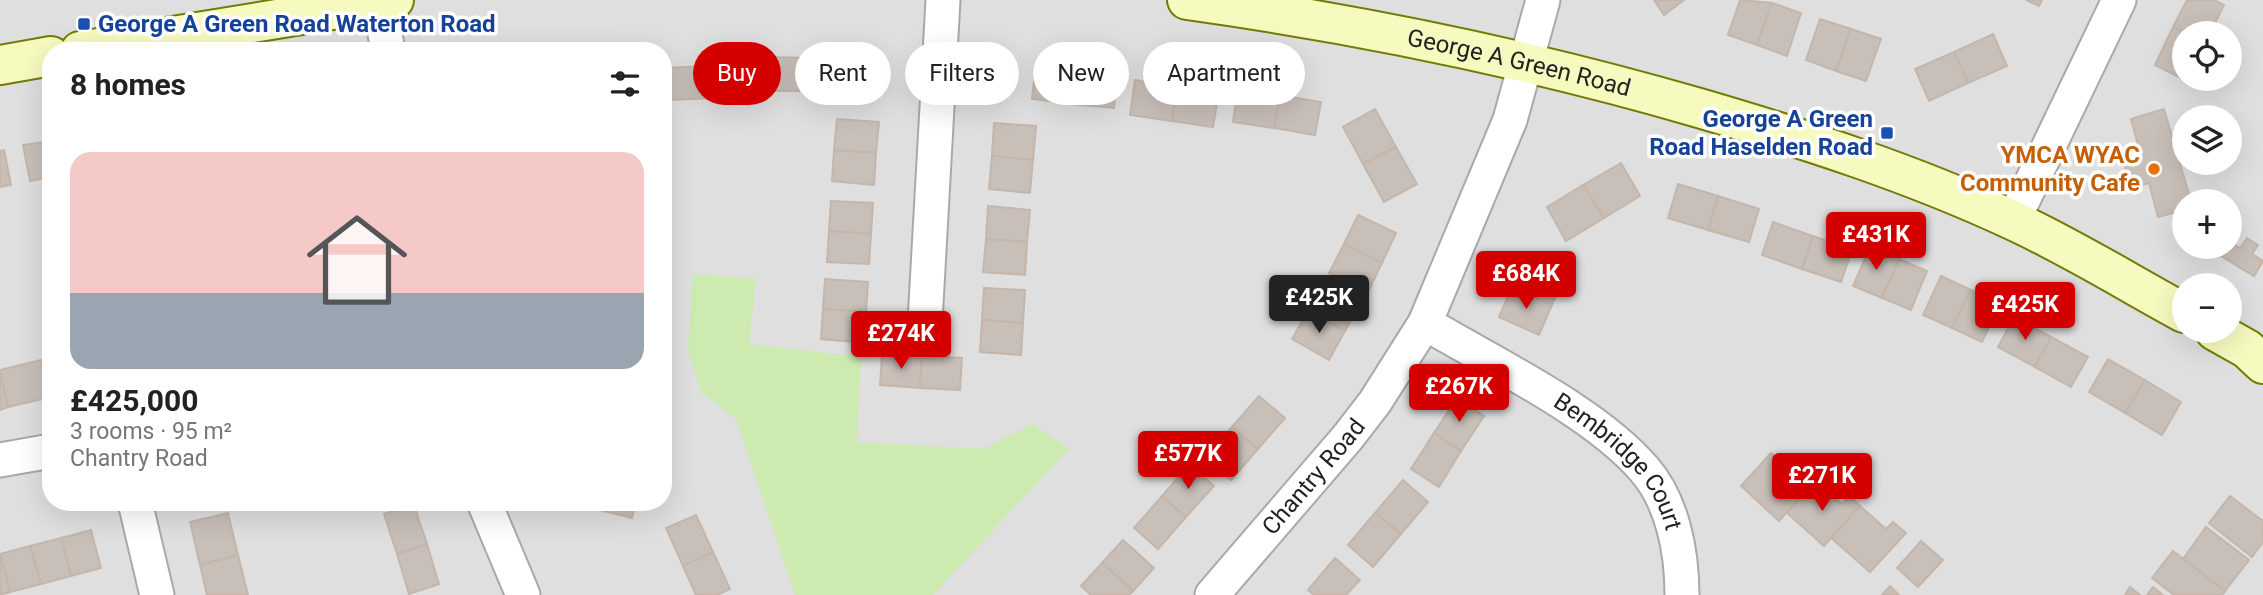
<!DOCTYPE html>
<html lang="en">
<head>
<meta charset="utf-8">
<style>
	:root { --surface:#fff; --page:#f6f6f6; --text:#222; --muted:#767676; --line:#e0e0e0; --accent:#d40000 }
	body { margin:0; font-family:Roboto,sans-serif; background:var(--page); color:var(--text); height:100vh; display:flex; flex-direction:column; font-size:26px; white-space:nowrap }
	* { box-sizing:border-box; margin:0 }
	p { font-size:23px; color:var(--muted) }
	.icon { flex:none; width:38px; height:38px; fill:none; stroke:currentColor; stroke-width:2; stroke-linecap:round; stroke-linejoin:round }
	.map { position:relative; flex:1; overflow:hidden }
	.details { position:absolute; left:42px; top:42px; width:630px; height:469px; display:flex; flex-direction:column; background:var(--surface); border-radius:28px; box-shadow:0 7px 28px #0002 }
	.details>* { flex:none }
	.banner { position:absolute; left:693px; top:42px; width:665px; height:63px; display:flex; gap:14px }
	.controls { position:absolute; left:2172px; top:21px; display:grid; gap:14px }
	.controls a { display:grid; place-items:center; width:70px; height:70px; border-radius:50%; background:var(--surface); box-shadow:0 7px 28px #0002; font-size:35px }
	.price { position:absolute; translate:-50% -60px; padding:0 16px; border-radius:7px; background:var(--accent); color:#fff; font-size:23px; line-height:46px; filter:drop-shadow(0 2px 4px #0008) }
	.price::after { content:''; position:absolute; left:50%; top:42px; width:21px; height:16px; margin-left:-10px; background:inherit; clip-path:polygon(0 0,100% 0,50% 100%) }
	.price.active { background:#222; color:#fff }
	ul { padding:0; list-style:none }
	li { display:grid; align-content:center; gap:14px; height:371px; padding:0 28px }
	li+li { border-top:2px solid var(--line) }
	li span { display:grid; place-items:center; height:217px; border-radius:21px; color:#555 }
	li>.icon { margin-inline-start:auto }
	span .icon { width:126px; height:126px; fill:#fffc; stroke-width:1 }
	li b { font-size:30px }
	h2 { display:flex; justify-content:space-between; align-items:center; height:84px; padding:0 28px; font-size:30px }
	.chip { padding:0 24px; border-radius:32px; background:var(--surface); box-shadow:0 7px 28px #0002; font-size:24px; line-height:63px }
	.chip.active { background:var(--accent); color:#fff }
	.map>svg:first-child { display:block }
	.residential { fill:#e0dfdf; fill-rule:evenodd }
	.grass { fill:#cdebb0 }
	.building { fill:#c7bfb8; stroke:#c4b6ab; stroke-width:2 }
	.lines { fill:none; stroke-linecap:round; stroke-linejoin:round }
	.minor-casing { stroke:#a9a9a9; stroke-width:37 }
	.secondary-casing { stroke:#707d05; stroke-width:42 }
	.minor { stroke:#fff; stroke-width:33 }
	.secondary { stroke:#f7fabf; stroke-width:38 }
	.transit-dot { fill:#1a4fb4; stroke:#fff; stroke-width:2.5 }
	.food-dot { fill:#e8710a; stroke:#fff; stroke-width:2.5 }
	.labels { text-anchor:middle; dominant-baseline:central; stroke-width:7; stroke-linejoin:round; paint-order:stroke }
	.transit-label { font-size:24px; font-weight:bold; fill:#164399; stroke:#fff; text-anchor:start }
	.street-label { font-size:24px; fill:#222; stroke:#fff }
	.food-label { font-size:24px; font-weight:bold; fill:#c56008; stroke:#fff; text-anchor:end }
</style>
</head>
<body>
<div class="map">
<svg width="2263" height="595" viewBox="0 0 2263 595">
	<rect width="100%" height="100%" fill="#f2efe9"/>
	<path class="residential" d="M0,0H2263V595H0ZM2184,33H2230V79H2184ZM51,51H663V502H51ZM2184,117H2230V163H2184ZM2184,201H2230V247H2184ZM2184,285H2230V331H2184Z"/>
	<path class="grass" d="M693,274L756,279L749,344L861,357L857,442L983,449L1033,424L1069,449L933,595H795L736,419L701,392L688,351Z"/>
	<g class="building">
		<path d="M1654,0H1684L1664,15Z"/>
		<path d="M1740,0L1772,3L1757,45L1728,35Z"/>
		<path d="M2026,0H2042L2039,6Z"/>
		<path d="M2187,0H2214L2224,5L2210,33H2186L2173,27Z"/>
		<path d="M1772,3L1801,13L1787,56L1757,45Z"/>
		<path d="M1820,19L1851,29L1836,71L1806,60Z"/>
		<path d="M2173,27L2186,33L2184,79L2187,81L2155,65Z"/>
		<path d="M1851,29L1881,39L1866,81L1836,71Z"/>
		<path d="M1993,34L2007,66L1968,83L1954,52Z"/>
		<path d="M1954,52L1968,83L1929,101L1915,69Z"/>
		<path d="M767,57L808,58L807,91H766Z"/>
		<path d="M808,58H849V92L807,91Z"/>
		<path d="M751,63L753,96L711,98L709,66Z"/>
		<path d="M1036,63L1077,68L1073,104L1032,99Z"/>
		<path d="M709,66L711,98L669,100L667,68Z"/>
		<path d="M1077,68L1118,72L1114,108L1073,104Z"/>
		<path d="M1135,80L1177,87L1172,121L1130,115Z"/>
		<path d="M1177,87L1219,92L1213,127L1172,121Z"/>
		<path d="M1238,88L1280,95L1274,128L1233,122Z"/>
		<path d="M1280,95L1321,102L1315,135L1274,128Z"/>
		<path d="M1375,109L1396,147L1363,164L1343,127Z"/>
		<path d="M2164,109L2191,201H2184V210L2158,217L2149,183L2131,188L2121,154L2139,149L2131,119Z"/>
		<path d="M837,119L879,122L876,153L834,150Z"/>
		<path d="M994,123L1036,126L1033,160L992,156Z"/>
		<path d="M51,141V177L30,181L23,145Z"/>
		<path d="M1396,147L1417,184L1384,202L1363,164Z"/>
		<path d="M4,150L11,185L0,187V151Z"/>
		<path d="M834,150L876,153L874,185L832,181Z"/>
		<path d="M992,156L1033,160L1030,193L989,189Z"/>
		<path d="M1621,163L1640,196L1604,218L1583,185Z"/>
		<path d="M1678,184L1718,196L1708,230L1668,218Z"/>
		<path d="M1583,185L1604,218L1566,241L1547,207Z"/>
		<path d="M1718,196L1759,209L1749,242L1708,230Z"/>
		<path d="M831,201L873,203L871,234L829,231Z"/>
		<path d="M988,206L1030,210L1027,242L986,239Z"/>
		<path d="M1358,215L1396,233L1382,263L1344,244Z"/>
		<path d="M1773,222L1813,236L1802,269L1762,255Z"/>
		<path d="M829,231L871,234L869,264L827,262Z"/>
		<path d="M1813,236L1852,250L1841,282L1802,269Z"/>
		<path d="M2247,238L2258,245L2252,254L2263,261L2254,276L2221,256L2230,247V241L2240,248Z"/>
		<path d="M986,239L1027,242L1025,275L983,272Z"/>
		<path d="M1344,244L1382,263L1368,292L1329,273Z"/>
		<path d="M1870,247L1899,259L1882,298L1853,286Z"/>
		<path d="M1526,258L1565,275L1552,305L1512,287Z"/>
		<path d="M1899,259L1927,271L1911,310L1882,298Z"/>
		<path d="M1941,276L1971,290L1952,328L1923,315Z"/>
		<path d="M825,279L868,282L866,312L823,309Z"/>
		<path d="M1324,282L1361,303L1345,331L1308,311Z"/>
		<path d="M1512,287L1552,305L1539,335L1499,317Z"/>
		<path d="M984,288L1025,290L1023,323L982,320Z"/>
		<path d="M1971,290L2000,303L1982,342L1952,328Z"/>
		<path d="M823,309L866,312L864,343L821,339Z"/>
		<path d="M1308,311L1345,331L1329,360L1292,339Z"/>
		<path d="M2014,317L2051,337L2035,367L1998,347Z"/>
		<path d="M982,320L1023,323L1021,355L980,352Z"/>
		<path d="M2051,337L2088,357L2071,387L2035,367Z"/>
		<path d="M882,354L922,356L920,388L880,385Z"/>
		<path d="M922,356L962,358L960,390L920,388Z"/>
		<path d="M2108,359L2145,380L2125,413L2089,392Z"/>
		<path d="M41,360L51,397L8,407L0,370Z"/>
		<path d="M0,374L8,407L0,410Z"/>
		<path d="M2145,380L2181,402L2162,435L2125,413Z"/>
		<path d="M1259,396L1285,418L1258,449L1232,427Z"/>
		<path d="M1457,398L1484,416L1461,451L1434,433Z"/>
		<path d="M1232,427L1258,449L1231,480L1205,458Z"/>
		<path d="M1434,433L1461,451L1439,487L1411,469Z"/>
		<path d="M1771,453L1799,478L1805,471L1815,481L1779,521L1741,486Z"/>
		<path d="M1190,464L1214,486L1186,517L1162,496Z"/>
		<path d="M1403,480L1428,502L1401,534L1375,513Z"/>
		<path d="M1815,481L1842,504L1849,496L1860,506L1824,546L1787,513Z"/>
		<path d="M1162,496L1186,517L1158,549L1134,528Z"/>
		<path d="M2230,496L2263,521V542L2252,557L2209,523Z"/>
		<path d="M572,502H593L592,508Z"/>
		<path d="M593,502H636L632,518L592,508Z"/>
		<path d="M414,505L427,544L397,554L384,514Z"/>
		<path d="M1860,506L1886,529L1893,522L1906,533L1870,572L1831,538Z"/>
		<path d="M228,513L238,555L200,565L190,522Z"/>
		<path d="M1375,513L1401,534L1373,567L1348,545Z"/>
		<path d="M696,515L713,552L683,566L666,528Z"/>
		<path d="M2206,527L2249,560L2225,591L2183,559Z"/>
		<path d="M91,530L101,568L71,576L61,538Z"/>
		<path d="M61,538L71,576L41,584L30,546Z"/>
		<path d="M1123,540L1154,568L1133,591L1102,563Z"/>
		<path d="M1921,541L1943,560L1918,587L1897,568Z"/>
		<path d="M427,544L439,584L409,594L397,554Z"/>
		<path d="M30,546L41,584L10,592L0,554Z"/>
		<path d="M2173,551L2225,591L2222,595H2174L2152,578Z"/>
		<path d="M713,552L730,589L717,595H696L683,566Z"/>
		<path d="M0,554L10,592L0,595Z"/>
		<path d="M238,555L248,595H207L200,565Z"/>
		<path d="M1335,558L1360,580L1346,595H1314L1308,590Z"/>
		<path d="M1102,563L1133,591L1129,595H1091L1081,586Z"/>
		<path d="M1890,586L1899,595H1882Z"/>
		<path d="M2130,587L2140,595H2125Z"/>
		<path d="M2153,587L2163,595H2147Z"/>
	</g>
	<g class="lines">
		<defs>
			<g id="minor">
				<path d="M379,0L388,51"/>
				<path d="M2013,221L2119,0"/>
				<path d="M925,322L943,0"/>
				<path id="s1" d="M1425,323C1492,363 1594,411 1644,469C1673,502 1682,553 1682,595"/>
				<path d="M0,460L51,451"/>
				<path d="M135,502L157,595"/>
				<path d="M484,502L523,595"/>
				<path id="s2" d="M1212,595L1348,437L1375,402L1425,323L1510,120L1543,0"/>
			</g>
			<g id="secondary">
				<path id="s3" d="M1187,0C1360,24 1530,59 1699,108C1805,139 1911,173 2012,220C2071,247 2127,282 2184,313"/>
				<path d="M80,51L394,0"/>
				<path d="M0,65L51,56"/>
				<path d="M2215,331L2247,349L2263,364"/>
			</g>
		</defs>
		<use href="#minor" class="minor-casing"/>
		<use href="#secondary" class="secondary-casing"/>
		<use href="#minor" class="minor"/>
		<use href="#secondary" class="secondary"/>
	</g>
	<g class="transit-dot">
		<rect x="77" y="17" width="14" height="14" rx="3.5"/>
		<rect x="1880" y="126" width="14" height="14" rx="3.5"/>
	</g>
	<circle class="food-dot" cx="2154" cy="169" r="7"/>
	<g class="labels">
		<g class="transit-label">
			<text x="98" y="24">George A Green Road Waterton Road</text>
			<text x="1873" y="119" text-anchor="end">George A Green<tspan x="1873" dy="28">Road Haselden Road</tspan></text>
		</g>
		<g class="street-label">
			<text stroke="none"><textPath href="#s3" startOffset="338">George A Green Road</textPath></text>
			<text stroke="none"><textPath href="#s1" startOffset="242">Bembridge Court</textPath></text>
			<text stroke="none"><textPath href="#s2" startOffset="156">Chantry Road</textPath></text>
		</g>
		<g class="food-label">
			<text x="2140" y="155">YMCA WYAC<tspan x="2140" dy="28">Community Cafe</tspan></text>
		</g>
	</g>
</svg>
<div class="controls">
<a><svg class="icon" aria-label="locate" viewBox="0 0 24 24"><circle cx="12" cy="12" r="6"/><path d="M12 2v4M12 18v4M2 12h4M18 12h4"/></svg></a>
<a><svg class="icon" aria-label="layers" viewBox="0 0 24 24"><path d="M12 4l9 5-9 5-9-5zM3 14l9 5 9-5"/></svg></a>
<a>+</a>
<a>−</a>
</div>
<b class="price" style="left:1876px;top:272px">£431K</b>
<b class="price" style="left:1526px;top:311px">£684K</b>
<b class="price active" style="left:1319px;top:335px">£425K</b>
<b class="price" style="left:2025px;top:342px">£425K</b>
<b class="price" style="left:901px;top:371px">£274K</b>
<b class="price" style="left:1459px;top:424px">£267K</b>
<b class="price" style="left:1188px;top:491px">£577K</b>
<b class="price" style="left:1822px;top:513px">£271K</b>
<div class="banner">
<a class="chip active">Buy</a>
<a class="chip">Rent</a>
<a class="chip">Filters</a>
<a class="chip">New</a>
<a class="chip">Apartment</a>
</div>
<section class="details">
<h2>8 homes<svg class="icon" aria-label="filters" viewBox="0 0 24 24"><path d="M4 7h16M4 17h16"/><circle cx="9" cy="7" r="2"/><circle cx="15" cy="17" r="2"/></svg></h2>
<ul>
<li><span style="background:linear-gradient(#f6c9c9 65%,#9aa5b1 0)"><svg class="icon" aria-label="home" viewBox="0 0 24 24"><path d="M3 11l9-7 9 7M6 9v11h12V9"/></svg></span><div><b>£425,000</b><p>3 rooms · 95 m²</p><p>Chantry Road</p></div></li>
</ul>
</section>
</div>
</body>
</html>
